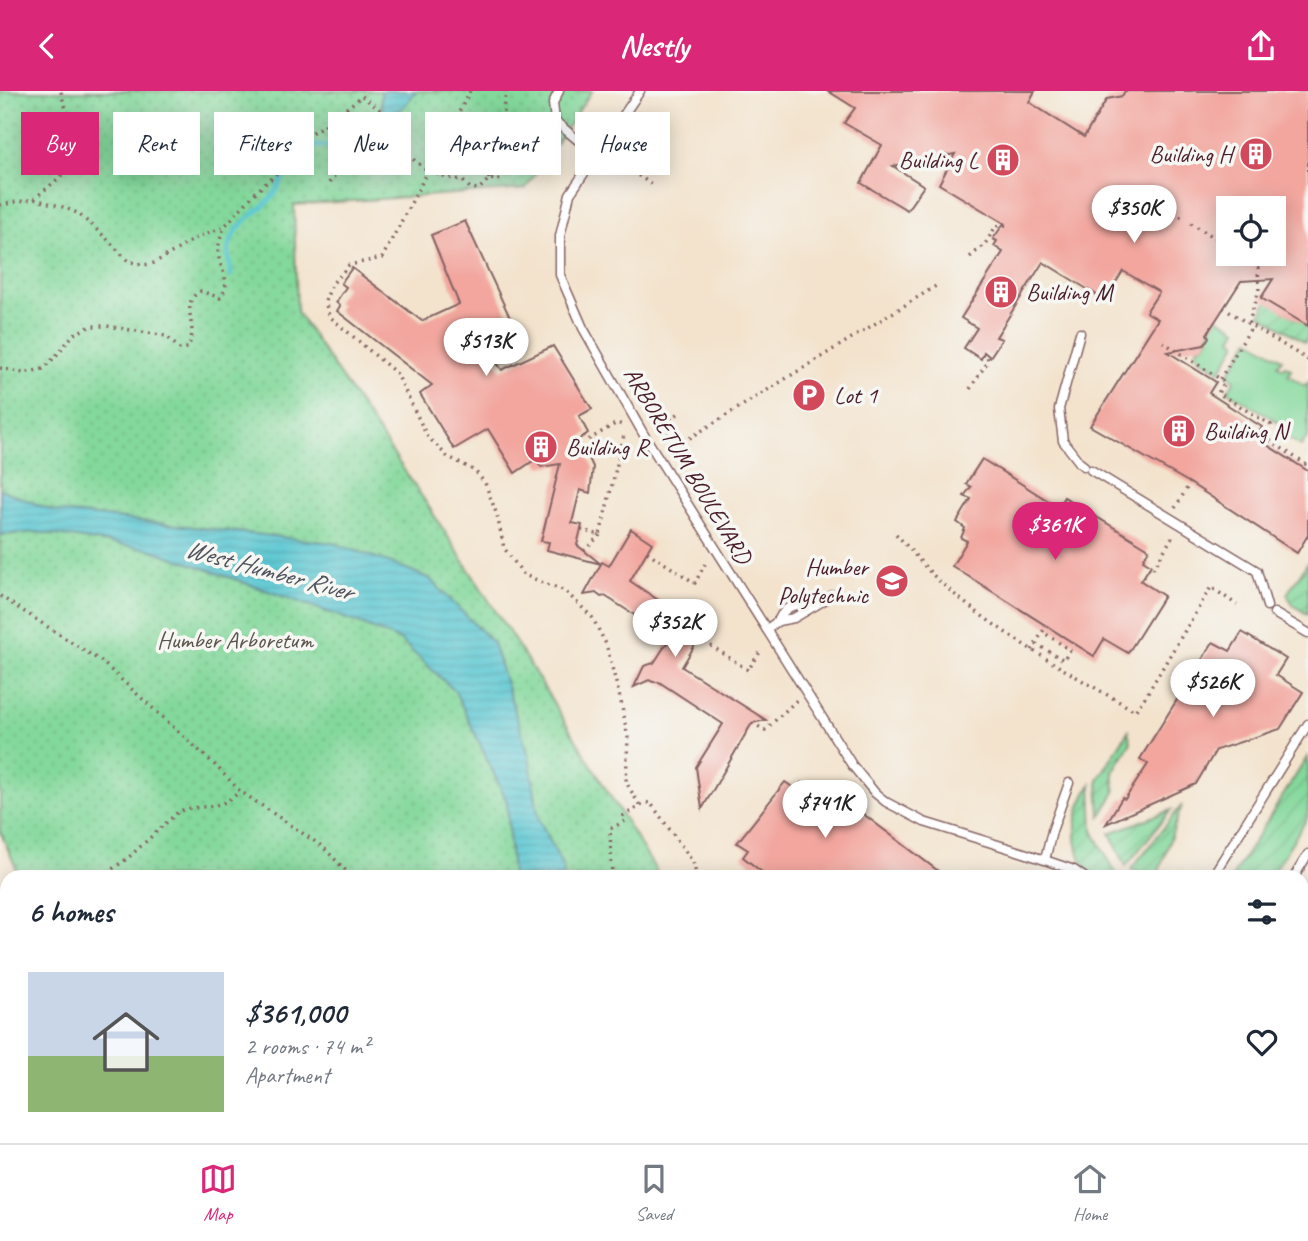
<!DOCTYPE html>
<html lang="en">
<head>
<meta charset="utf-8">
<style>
	:root { --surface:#fff; --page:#f6f6f7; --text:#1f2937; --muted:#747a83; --line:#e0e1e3; --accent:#db2777 }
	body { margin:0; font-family:Caveat,sans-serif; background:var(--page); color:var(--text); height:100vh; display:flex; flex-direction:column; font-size:26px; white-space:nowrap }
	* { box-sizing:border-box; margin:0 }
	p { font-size:23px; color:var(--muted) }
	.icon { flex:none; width:38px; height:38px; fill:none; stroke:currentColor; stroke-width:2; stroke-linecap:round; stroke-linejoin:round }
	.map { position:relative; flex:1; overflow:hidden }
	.side { position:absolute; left:0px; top:779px; width:1309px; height:275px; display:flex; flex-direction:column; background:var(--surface); border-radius:21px 21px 0 0; box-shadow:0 4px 18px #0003 }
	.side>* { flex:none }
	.guide { position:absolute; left:21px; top:21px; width:700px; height:63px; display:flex; gap:14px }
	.fabs { position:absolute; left:1216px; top:105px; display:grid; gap:14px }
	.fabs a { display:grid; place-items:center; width:70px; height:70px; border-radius:0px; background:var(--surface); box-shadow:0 4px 18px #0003; font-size:35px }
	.price { position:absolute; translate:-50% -60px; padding:0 16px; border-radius:24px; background:#fff; color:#222; font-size:23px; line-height:46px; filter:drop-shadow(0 2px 4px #0008) }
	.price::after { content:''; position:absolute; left:50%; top:42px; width:21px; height:16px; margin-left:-10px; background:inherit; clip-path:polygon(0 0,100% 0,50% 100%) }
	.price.selected { background:var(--accent); color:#fff }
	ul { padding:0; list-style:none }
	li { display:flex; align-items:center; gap:21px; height:175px; padding:0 28px }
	li span { display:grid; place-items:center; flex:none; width:196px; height:140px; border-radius:0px; color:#555 }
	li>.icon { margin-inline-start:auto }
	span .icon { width:84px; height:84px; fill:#fffc; stroke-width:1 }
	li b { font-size:30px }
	h2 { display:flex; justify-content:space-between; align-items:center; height:84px; padding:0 28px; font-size:30px }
	.chip { padding:0 24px; border-radius:0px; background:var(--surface); box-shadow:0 4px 18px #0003; font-size:24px; line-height:63px }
	.chip.selected { background:var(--accent); color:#fff }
	header { display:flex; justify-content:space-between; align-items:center; height:91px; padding:0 28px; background:var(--accent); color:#fff; font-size:32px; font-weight:700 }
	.tab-bar { display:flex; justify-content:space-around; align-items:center; height:98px; border-top:2px solid var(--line); background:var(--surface); font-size:19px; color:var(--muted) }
	.tab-bar a { display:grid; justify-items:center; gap:4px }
	.tab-bar .selected { color:var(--accent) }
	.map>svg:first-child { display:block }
	.grass { fill:#83d89b; stroke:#667c63; stroke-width:2 }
	.park { fill:url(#park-dots); stroke:#667c63; stroke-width:2 }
	.garden { fill:url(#garden-furrows); stroke:#667c63; stroke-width:2 }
	.water { fill:url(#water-rules); stroke:#52737e; stroke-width:2 }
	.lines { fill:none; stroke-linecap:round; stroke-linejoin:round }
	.stream { stroke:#5ac7d2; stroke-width:5 }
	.building { fill:#f2a69e; fill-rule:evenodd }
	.service-casing { stroke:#856464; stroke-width:11 }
	.minor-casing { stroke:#856464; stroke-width:19 }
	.path { stroke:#856464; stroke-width:3.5; stroke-dasharray:2 5; stroke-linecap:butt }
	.service { stroke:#fff; stroke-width:8 }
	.minor { stroke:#fff; stroke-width:16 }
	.labels { text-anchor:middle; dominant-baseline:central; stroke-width:7; stroke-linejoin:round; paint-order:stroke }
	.poi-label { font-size:24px; fill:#4a1f2b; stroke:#f6f6f2; text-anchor:start }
	.street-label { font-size:24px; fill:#4a1f2b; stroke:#f6f6f2 }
	.park-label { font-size:24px; fill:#5b564d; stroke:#f6f6f2 }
	.water-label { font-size:26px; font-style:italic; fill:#4f515d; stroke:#f6f6f2 }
</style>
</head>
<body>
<header><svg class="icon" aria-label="back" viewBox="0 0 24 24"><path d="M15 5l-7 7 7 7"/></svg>Nestly<svg class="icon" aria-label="share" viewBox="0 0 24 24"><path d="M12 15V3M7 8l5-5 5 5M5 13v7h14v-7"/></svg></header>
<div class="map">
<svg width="1308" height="1052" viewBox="0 0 1308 1052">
	<defs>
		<pattern id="park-dots" width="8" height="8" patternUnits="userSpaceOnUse" patternTransform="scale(1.75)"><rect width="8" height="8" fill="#83d89b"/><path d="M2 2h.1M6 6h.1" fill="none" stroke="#73b986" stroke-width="1.8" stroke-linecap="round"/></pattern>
		<pattern id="garden-furrows" width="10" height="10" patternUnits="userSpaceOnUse" patternTransform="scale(1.75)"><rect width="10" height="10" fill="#83d89b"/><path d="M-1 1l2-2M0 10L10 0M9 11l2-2" fill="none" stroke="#73b986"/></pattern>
		<pattern id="water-rules" width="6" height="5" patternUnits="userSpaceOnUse" patternTransform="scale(1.75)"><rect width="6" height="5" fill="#5ac7d2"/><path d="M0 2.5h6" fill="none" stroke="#50aab4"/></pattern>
	</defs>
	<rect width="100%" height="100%" fill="#f6f6f2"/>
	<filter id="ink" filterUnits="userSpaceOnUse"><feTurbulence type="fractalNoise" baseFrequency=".0143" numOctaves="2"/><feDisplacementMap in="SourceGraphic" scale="14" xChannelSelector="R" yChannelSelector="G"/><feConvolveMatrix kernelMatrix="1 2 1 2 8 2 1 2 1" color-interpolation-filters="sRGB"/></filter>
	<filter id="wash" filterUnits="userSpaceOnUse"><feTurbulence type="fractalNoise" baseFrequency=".00686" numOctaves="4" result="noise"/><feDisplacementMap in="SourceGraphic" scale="28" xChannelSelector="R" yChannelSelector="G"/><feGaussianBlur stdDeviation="1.57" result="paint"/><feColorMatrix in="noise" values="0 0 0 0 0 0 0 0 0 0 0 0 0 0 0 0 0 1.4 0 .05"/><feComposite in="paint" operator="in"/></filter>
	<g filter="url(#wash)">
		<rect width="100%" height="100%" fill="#f3e3cd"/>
		<g class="grass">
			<path d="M1217,226L1237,238L1232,248L1237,252L1220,280L1197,265V256L1204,254L1209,247L1207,243Z"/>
			<path d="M1250,248L1282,268L1278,274L1283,277L1285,275L1291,278L1288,284L1305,295L1308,291V345L1301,355L1277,340L1281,333L1228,300L1235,289L1228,284Z"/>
		</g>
		<g class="park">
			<path d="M0,0H592L525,98L294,114L297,221L425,410L527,569L660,786H20L0,740Z"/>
			<path d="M1009,1046L1013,1052H289L287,1047Z"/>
		</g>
		<g class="garden">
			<path d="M1268,210L1308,235V245L1305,251L1260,223Z"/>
			<path d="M1308,471V521L1307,523L1293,514L1287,503Z"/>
			<path d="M1128,640L1131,651L1113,681L1115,701L1100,726L1098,689Z"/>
			<path d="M1308,665V726L1270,786H1232Z"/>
			<path d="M1091,693L1093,740L1118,786C1112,786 1106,787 1101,786C1076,781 1073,743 1078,723C1080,712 1086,702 1091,693Z"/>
			<path d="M1182,714L1157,786L1131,779V778Z"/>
			<path d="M1171,719L1126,775L1110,742Z"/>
		</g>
		<g class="water">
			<path d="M381,0H416L403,17L389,23L383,19L381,13Z"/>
			<path d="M0,398L53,420L333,452L394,473L429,487L493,552L529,665L539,728L563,776L564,786H512L507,711L455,600L400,549L356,531L149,458L37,441L0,444Z"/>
			<path d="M421,1047V1046L495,1047V1052H419Z"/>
		</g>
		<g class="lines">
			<path class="stream" d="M231,184C230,173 226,162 230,152C238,128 260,122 273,105C285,89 287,66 307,57C315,53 324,56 333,54C353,50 375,37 387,20"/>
		</g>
		<g id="blocks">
			<g class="building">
				<path d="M828,0H1035L1029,11L1084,46L1107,8L1122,5L1125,0H1308V235L1261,207L1273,188L1241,190L1207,243L1209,246L1204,254L1168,261L1216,291L1209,302L1262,336L1256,347L1308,380V444L1297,462L1190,392L1090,335L1158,228L1146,221L1159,201L1123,180L1105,209L1043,171L996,246L1002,248L990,266L984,261L981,268L964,257L977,237L961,227L1003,161L994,155L997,150L993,148L1004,132L939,93L955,63L893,75L924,95L907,119L861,92L882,54L844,32L855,17ZM1228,117H1274V163H1228Z"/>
				<path d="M465,130L513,233L482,251L502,279L553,255L592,318L579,325L588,342L578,349L587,363L593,376L590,402L580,399L572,432L582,434L577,454L601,473L547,459L549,451L541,450L560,373L541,376L536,368L515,382L488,338L454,358L420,303L432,294L337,220L340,215L336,211L346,196L341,192L352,177L422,230L459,213L431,144Z"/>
				<path d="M982,368L1058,416L1064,406L1149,458L1143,469L1151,474L1141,490L1164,505L1128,562L1104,548L1094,565L952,475L967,450L961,447L965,437L957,431L971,408L964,405L971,396L966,393Z"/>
				<path d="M631,438L652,452L630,490L710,544L699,547L682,576L766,629L752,632L702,718L696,676L723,633L659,591H653L649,589L634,596L644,575L654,572L670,547L605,505L601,506L596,502L584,504L602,471L609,475Z"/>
				<path d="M1242,541L1286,568L1276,584L1303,601L1280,638L1216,659L1196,693L1106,733L1122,707L1125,708L1148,673L1140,668L1213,551L1230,560Z"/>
				<path d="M785,691L797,699L801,692L818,704L825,694L946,786H768L743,766L748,759L737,752Z"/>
			</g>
		</g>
	</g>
	<g filter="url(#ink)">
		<use href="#blocks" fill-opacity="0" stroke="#856464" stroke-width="2"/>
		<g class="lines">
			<defs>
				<g id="service">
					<path d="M559,0L553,12L555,30L580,51L599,60"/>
					<path d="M640,0L570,103L560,145V184L583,237L644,344L852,674L875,702L886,711L924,731L1024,762L1074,779L1084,786"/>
					<path d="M1080,242L1059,318L1063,350L1080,372L1084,375"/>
					<path d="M1091,379L1257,480L1267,515"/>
					<path d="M1274,522L1308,542"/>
					<path d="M778,530C786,512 797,513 814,515"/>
					<path d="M767,538L778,530L794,527L833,504"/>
					<path d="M1045,769L1052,740L1069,692"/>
					<path d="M1212,786L1308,633"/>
					<path d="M1294,786L1308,763"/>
					<path d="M1302,897L1308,887"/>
					<path d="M1302,928L1308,932"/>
					<path d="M1289,1046V1052"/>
				</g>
				<g id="minor">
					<path d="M0,996L7,994"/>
					<path d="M176,1046L178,1052"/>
				</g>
			</defs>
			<use href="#service" class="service-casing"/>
			<use href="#minor" class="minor-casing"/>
			<g class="path">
				<path d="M470,0L460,19L448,58L428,80L382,167L349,174L332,193L325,210L329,225L397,283L427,345L447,365L475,380L485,392L497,424L504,457L524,484L565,500L592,526L606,553L621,611L628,647L626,691L640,715"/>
				<path d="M362,5L395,31L407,62L415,70L428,80L449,87L462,89L470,97L479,98L489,88L497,89L501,88L503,79L510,74L517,54C507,38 499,19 507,0"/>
				<path d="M335,48L347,73"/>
				<path d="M609,65L651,93"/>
				<path d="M489,88L486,70L479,56L477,46L479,31L493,28L505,30"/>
				<path d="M329,92L340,77L347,73L407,62"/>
				<path d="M34,108C53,91 85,72 77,42C72,27 63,15 61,0"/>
				<path d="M0,114L34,108L63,116L77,122L88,131L106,147L128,170L144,174L154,172L200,145L224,136L255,102L274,85L309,43L325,34L362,5"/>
				<path d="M1166,122L1182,126"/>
				<path d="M1191,132L1228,155"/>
				<path d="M1241,163L1258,177L1259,200L1248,233"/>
				<path d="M970,166L985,153L996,135L1007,134"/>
				<path d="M1223,217L1308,269"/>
				<path d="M1163,251L1225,291L1218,302L1271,334L1265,346L1308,375"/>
				<path d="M0,277L23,282L43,278L55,266L74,243L91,235H107L166,245L180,258L188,257C190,251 192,246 192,240C191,224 184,208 201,200L220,207C234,190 218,178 218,159C219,151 222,143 224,136"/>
				<path d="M1220,288L1252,235"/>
				<path d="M970,298L988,270L987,263"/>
				<path d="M678,323L658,335L680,353L936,195"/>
				<path d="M584,344L588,349L617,332L625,335"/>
				<path d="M1175,417L1190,392"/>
				<path d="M581,439L600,444L624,344"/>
				<path d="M896,443C913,461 928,481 947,497C1004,546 1070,582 1135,620L1145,606L1211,496L1237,514"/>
				<path d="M1307,446L1308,447"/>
				<path d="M584,460L600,444"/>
				<path d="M647,461L695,492L705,473"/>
				<path d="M1148,478L1152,480L1174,443"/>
				<path d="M0,505L102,571L215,674L240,700L323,756L352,786"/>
				<path d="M699,547L748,579L760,561"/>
				<path d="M1036,553L1064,569L1070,559L1043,541"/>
				<path d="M1032,559L1046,535"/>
				<path d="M752,632L765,639L798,608"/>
				<path d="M101,786L128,767L179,720C204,712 217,722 240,700"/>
				<path d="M612,786L610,738L625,730L623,725L640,715L650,711L693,771L697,786"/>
				<path d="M556,1052L560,1046"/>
				<path d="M671,1052L688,1049L699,1052"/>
				<path d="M984,1052L988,1046L992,1052"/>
			</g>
			<use href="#service" class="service"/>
			<use href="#minor" class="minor"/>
		</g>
	</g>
	<defs>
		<symbol id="building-disc" viewBox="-11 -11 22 22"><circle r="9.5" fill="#d1495b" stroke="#f6f6f2"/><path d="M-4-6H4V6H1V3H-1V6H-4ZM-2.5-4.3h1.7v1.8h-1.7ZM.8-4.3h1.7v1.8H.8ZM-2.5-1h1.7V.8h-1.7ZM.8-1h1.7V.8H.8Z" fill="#fff"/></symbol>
		<symbol id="parking-disc" viewBox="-11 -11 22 22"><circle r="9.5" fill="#d1495b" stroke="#f6f6f2"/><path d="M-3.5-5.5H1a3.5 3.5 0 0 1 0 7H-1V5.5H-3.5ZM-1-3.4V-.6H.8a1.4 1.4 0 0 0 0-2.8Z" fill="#fff"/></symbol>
		<symbol id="university-disc" viewBox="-11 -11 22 22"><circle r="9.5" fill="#d1495b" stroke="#f6f6f2"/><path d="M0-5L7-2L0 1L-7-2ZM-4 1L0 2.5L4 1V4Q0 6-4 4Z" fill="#fff"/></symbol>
	</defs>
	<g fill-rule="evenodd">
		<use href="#building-disc" x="1237" y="44" width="38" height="38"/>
		<use href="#building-disc" x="984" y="50" width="38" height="38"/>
		<use href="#building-disc" x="982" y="182" width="38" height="38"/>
		<use href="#parking-disc" x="790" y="285" width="38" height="38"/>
		<use href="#building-disc" x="1160" y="321" width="38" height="38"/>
		<use href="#building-disc" x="522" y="337" width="38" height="38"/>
		<use href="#university-disc" x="873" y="471" width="38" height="38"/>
	</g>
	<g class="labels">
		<g class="poi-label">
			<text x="1232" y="63" text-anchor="end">Building H</text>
			<text x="978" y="69" text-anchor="end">Building L</text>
			<text x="1026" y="201">Building M</text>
			<text x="834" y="304">Lot 1</text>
			<text x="1204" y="340">Building N</text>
			<text x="566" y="356">Building R</text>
			<text x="868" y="476" text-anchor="end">Humber<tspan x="868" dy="28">Polytechnic</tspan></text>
		</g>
		<g class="street-label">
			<text transform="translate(688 374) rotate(59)">ARBORETUM BOULEVARD</text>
		</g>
		<g class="park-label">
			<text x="235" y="549">Humber Arboretum</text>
		</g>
		<g class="water-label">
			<text transform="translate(269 479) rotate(15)">West Humber River</text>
		</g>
	</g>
</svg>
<div class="fabs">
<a><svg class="icon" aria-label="locate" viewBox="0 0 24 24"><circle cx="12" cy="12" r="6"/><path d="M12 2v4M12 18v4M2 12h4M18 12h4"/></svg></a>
</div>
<b class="price" style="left:1134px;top:154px">$350K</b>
<b class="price" style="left:486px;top:287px">$513K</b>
<b class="price selected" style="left:1055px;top:471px">$361K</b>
<b class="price" style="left:675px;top:568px">$352K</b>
<b class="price" style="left:1213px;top:628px">$526K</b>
<b class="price" style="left:825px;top:749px">$741K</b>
<div class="guide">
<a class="chip selected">Buy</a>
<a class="chip">Rent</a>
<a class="chip">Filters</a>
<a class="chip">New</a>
<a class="chip">Apartment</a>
<a class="chip">House</a>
</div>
<section class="side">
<h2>6 homes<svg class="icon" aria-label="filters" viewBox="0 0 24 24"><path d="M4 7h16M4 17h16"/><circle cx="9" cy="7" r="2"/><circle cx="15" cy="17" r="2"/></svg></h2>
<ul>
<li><span style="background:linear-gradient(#c9d6e8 60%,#8fb573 0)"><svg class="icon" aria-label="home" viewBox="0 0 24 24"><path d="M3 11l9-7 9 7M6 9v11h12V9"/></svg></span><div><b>$361,000</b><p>2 rooms · 74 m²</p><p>Apartment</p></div><svg class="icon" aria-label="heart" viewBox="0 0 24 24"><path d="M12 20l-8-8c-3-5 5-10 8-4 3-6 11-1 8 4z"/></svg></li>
</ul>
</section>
</div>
<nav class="tab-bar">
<a class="selected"><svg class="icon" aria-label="map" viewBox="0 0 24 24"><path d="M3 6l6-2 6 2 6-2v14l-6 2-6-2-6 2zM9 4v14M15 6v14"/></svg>Map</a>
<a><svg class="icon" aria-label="saved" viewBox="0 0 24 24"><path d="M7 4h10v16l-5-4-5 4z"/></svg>Saved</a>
<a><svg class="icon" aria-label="home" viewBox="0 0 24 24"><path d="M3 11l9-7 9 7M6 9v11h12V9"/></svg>Home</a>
</nav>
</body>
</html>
